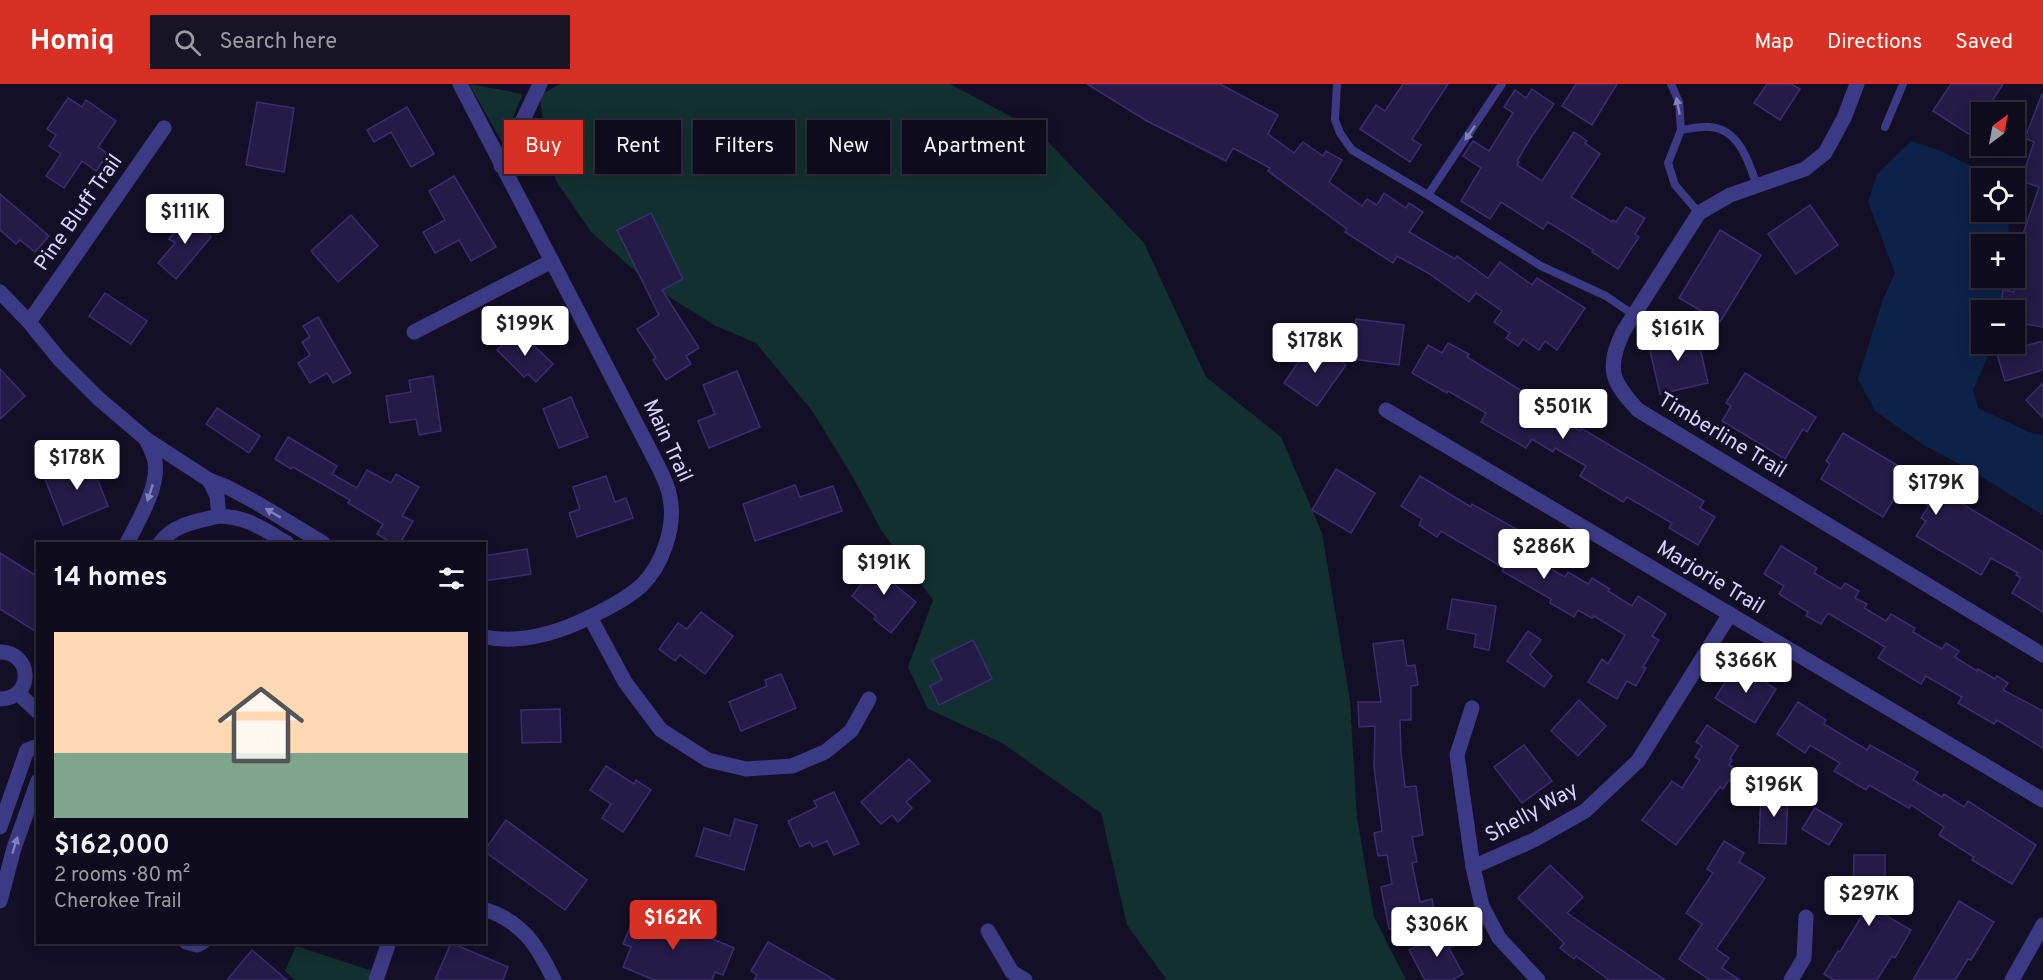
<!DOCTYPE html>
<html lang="en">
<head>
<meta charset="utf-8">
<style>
	:root { --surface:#0e0b1c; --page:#171425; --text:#f1f3f6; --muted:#9b9ba3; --line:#2e2b3b; --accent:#d93025 }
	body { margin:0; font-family:Overpass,sans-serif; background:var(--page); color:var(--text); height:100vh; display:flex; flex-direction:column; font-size:22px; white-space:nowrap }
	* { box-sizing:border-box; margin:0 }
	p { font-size:20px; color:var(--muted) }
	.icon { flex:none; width:33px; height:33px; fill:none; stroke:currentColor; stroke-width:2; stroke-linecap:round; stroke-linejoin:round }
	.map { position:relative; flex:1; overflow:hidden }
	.sheet { position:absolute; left:36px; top:458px; width:450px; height:402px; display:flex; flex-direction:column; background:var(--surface); border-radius:0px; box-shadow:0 3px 15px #0003,0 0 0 2px var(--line) }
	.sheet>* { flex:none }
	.guide { position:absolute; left:504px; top:36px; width:570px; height:54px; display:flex; gap:12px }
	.needle { width:39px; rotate:32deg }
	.buttons { position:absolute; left:1971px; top:18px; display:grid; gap:12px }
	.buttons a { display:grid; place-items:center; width:54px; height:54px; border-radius:0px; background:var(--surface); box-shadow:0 3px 15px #0003,0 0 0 2px var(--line); font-size:30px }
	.price { position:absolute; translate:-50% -51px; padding:0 14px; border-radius:6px; background:#fff; color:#222; font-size:20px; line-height:39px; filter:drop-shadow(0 2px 3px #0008) }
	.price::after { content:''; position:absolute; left:50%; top:36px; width:18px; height:14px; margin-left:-9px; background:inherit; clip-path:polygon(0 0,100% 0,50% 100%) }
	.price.on { background:var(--accent); color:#fff }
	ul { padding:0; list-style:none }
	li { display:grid; align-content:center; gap:12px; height:318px; padding:0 18px }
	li+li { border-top:2px solid var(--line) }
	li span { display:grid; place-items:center; height:186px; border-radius:0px; color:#555 }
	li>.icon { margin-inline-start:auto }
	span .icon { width:108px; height:108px; fill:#fffc; stroke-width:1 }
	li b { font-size:26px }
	h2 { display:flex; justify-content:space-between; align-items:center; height:72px; padding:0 18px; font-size:26px }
	.tag { padding:0 21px; border-radius:0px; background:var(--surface); box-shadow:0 3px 15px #0003,0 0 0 2px var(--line); font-size:21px; line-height:54px }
	.tag.on { background:var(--accent); color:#fff }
	header { display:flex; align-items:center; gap:36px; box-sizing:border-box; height:84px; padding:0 30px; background:var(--accent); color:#fff }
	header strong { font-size:28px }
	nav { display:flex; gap:33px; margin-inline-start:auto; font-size:21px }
	.search { width:420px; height:54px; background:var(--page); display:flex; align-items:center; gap:15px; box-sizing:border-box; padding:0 21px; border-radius:0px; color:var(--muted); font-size:22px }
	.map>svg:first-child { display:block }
	.green { fill:#12302f }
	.water { fill:#0c2248 }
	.building { fill:#241b47; stroke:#3b2d73; stroke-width:1.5 }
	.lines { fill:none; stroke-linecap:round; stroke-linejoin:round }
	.service { stroke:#3d3a85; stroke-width:8 }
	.minor { stroke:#3d3a85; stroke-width:15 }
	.oneway { fill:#837fbc }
	.labels { text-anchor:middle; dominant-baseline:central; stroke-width:6; stroke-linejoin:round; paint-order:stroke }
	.street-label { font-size:21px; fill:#d9d4ff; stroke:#130f26 }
</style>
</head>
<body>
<header>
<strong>Homiq</strong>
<div class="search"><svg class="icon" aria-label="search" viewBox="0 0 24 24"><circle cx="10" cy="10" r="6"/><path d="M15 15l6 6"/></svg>Search here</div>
<nav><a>Map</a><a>Directions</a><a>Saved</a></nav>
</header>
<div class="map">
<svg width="2043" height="896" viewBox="0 0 2043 896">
	<rect width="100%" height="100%" fill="#130f26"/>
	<g class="green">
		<path d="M469,0L523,10L502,58Z"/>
		<path d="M560,0H950L1038,47L1144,159L1206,293L1281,353L1322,449L1350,617L1357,734L1374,833L1406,896H1167L1127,841L1101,729L1002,659L928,625L908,583L933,516L881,446L854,395L813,328L756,259L716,242L653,203L591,148L556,97L543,38L540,11Z"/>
		<path d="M296,862L372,887L371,896H295L285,887Z"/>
	</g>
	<path class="water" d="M1911,57L1938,66L1997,94H1982V128H2008L2009,160H1982V194H2008L2002,226H1982V260H1992L1987,275L1973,305L1978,324L2029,348L2043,351V431L1969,385L1925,362L1875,327L1858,295L1883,215L1895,189L1868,118L1877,90Z"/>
	<g class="building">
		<path d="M1087,0H1220L1278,31L1268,50L1294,69L1303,58L1323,72L1326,67L1342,76L1329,98L1362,122L1367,115L1377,121L1384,109L1406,124L1409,119L1423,128L1409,148L1455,175L1457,172L1488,194L1500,178L1532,201L1537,194L1585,224L1557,266L1545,257L1539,266L1523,255L1518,262L1506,254L1510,249L1494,238L1502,227L1476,209L1469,218L1428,189L1397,172L1393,179L1345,148L1347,145L1268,87L1270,84L1233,64L1226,77L1147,37Z"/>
		<path d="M1403,0H1448L1412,55L1421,61L1410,78L1360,45L1376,21L1385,27Z"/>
		<path d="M1576,0H1617L1592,41L1562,22Z"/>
		<path d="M1767,0H1791L1800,5L1780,36L1754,19Z"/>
		<path d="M1951,0H2003L1985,28H1982V33L1970,51L1933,27Z"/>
		<path d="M1532,5L1554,20L1532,52L1517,77L1519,78L1517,81L1542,97L1574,48L1587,57L1585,59L1600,70L1571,113L1612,138L1613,136L1616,138L1626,123L1645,134L1635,150L1639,153L1618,185L1592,168L1593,166L1548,138L1543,145L1501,118L1490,135L1461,117L1481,84L1463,72L1473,57L1489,67L1513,29L1504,23L1515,6L1526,14Z"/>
		<path d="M2042,10H2043V243L2014,238V226H2000L2003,206L2014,208V153L2021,156L2039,103L2021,97L2034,58L2025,54Z"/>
		<path d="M68,14L82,23L86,16L116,37L98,63L108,70L96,87L82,77L64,104L46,92L61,70L49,62L56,51L47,45Z"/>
		<path d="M257,18L294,24L284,88L246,81Z"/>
		<path d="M407,23L434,70L411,83L391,48L374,58L367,46Z"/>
		<path d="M454,92L496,163L471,177L459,156L435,169L423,148L445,136L429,107Z"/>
		<path d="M0,110L49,152L35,168L20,156L16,160L0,146Z"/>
		<path d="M1810,121L1838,161L1796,190L1768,150Z"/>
		<path d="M192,127L207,139L202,145L211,153L176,195L158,179L175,159L169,155Z"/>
		<path d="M651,129L683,195L662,206L699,264L686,272L691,280L666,296L653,276L656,274L637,245L659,231L617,146Z"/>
		<path d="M351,131L378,162L338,198L311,167Z"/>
		<path d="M1720,146L1761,171L1720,238L1679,214Z"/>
		<path d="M105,209L147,237L131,260L89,232Z"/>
		<path d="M318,233L351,289L333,299L327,289L310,299L298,279L310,271L302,258L310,253L303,242Z"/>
		<path d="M1356,235L1404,241L1399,281L1352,275Z"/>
		<path d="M518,246L553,280L536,298L528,290L524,293L497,266Z"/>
		<path d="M1696,246L1708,299L1660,310L1648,258Z"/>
		<path d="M2043,257V286L2005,297L1997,270Z"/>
		<path d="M1312,258L1346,281L1317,322L1284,299Z"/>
		<path d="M1448,259L1469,270L1467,273L1522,307L1520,311L1580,347L1581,344L1704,417L1700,424L1715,433L1698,461L1669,444L1672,439L1627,413L1623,418L1580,392L1586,382L1555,364L1553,368L1532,355L1526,364L1481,338L1486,329L1448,307L1447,309L1412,289L1428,261L1442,269Z"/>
		<path d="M0,285L25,312L0,335Z"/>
		<path d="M737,287L760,343L709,364L698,337L715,330L703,301Z"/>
		<path d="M1745,289L1816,333L1807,348L1803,345L1785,375L1722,337L1731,322L1726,319Z"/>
		<path d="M433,292L441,347L419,351L416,335L390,339L386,312L411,308L409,296Z"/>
		<path d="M2043,299V334L2026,316Z"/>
		<path d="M571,313L588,353L559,364L543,325Z"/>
		<path d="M217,324L260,352L249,369L206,340Z"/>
		<path d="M1843,349L2043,468V528L2012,509L2021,494L2016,491L2018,489L1991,474L1981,491L1916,452L1926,437L1921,434L1929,422L1900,405L1883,433L1821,395L1830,380L1826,377Z"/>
		<path d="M288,353L337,382L332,390L357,404L367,386L391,399L396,390L419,403L402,432L413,437L400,459H392L377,450L383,440L348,419L350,416L293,383L291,385L275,375Z"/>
		<path d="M95,374L103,392L97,394L108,422L63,441L45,395Z"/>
		<path d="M1336,385L1375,409L1351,449L1312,426Z"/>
		<path d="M606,392L615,418L626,414L633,434L577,453L569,429L580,425L573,403Z"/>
		<path d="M1420,392L1471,423L1472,420L1541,459L1532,474L1565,493L1568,488L1588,500L1592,494L1610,505L1608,507L1632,522L1638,512L1666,530L1652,552L1659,556L1643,583L1646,584L1636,602L1627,597L1617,615L1588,598L1602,575L1608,580L1625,551L1594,532L1592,534L1578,526L1574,533L1550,519L1551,515L1502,487L1504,484L1441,447L1437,453L1419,441L1422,435L1401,422Z"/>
		<path d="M795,401L800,413L833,402L842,427L755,457L743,420Z"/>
		<path d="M1781,462L1817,484L1814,489L1841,505L1845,499L1859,507L1855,514L1867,520L1864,524L1886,537L1891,530L1915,544L1913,548L1942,565L1946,559L1959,567L1955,573L1977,587L1978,585L1995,595L1997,592L2008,599L2003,606L2043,627V664L1997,636L1994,640L1958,619L1962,613L1926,592L1921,600L1878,574L1885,563L1828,529L1821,540L1806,532L1808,528L1779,510L1784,502L1764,490Z"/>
		<path d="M527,465L531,490L484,497V472Z"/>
		<path d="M0,469L38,493V549L0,525Z"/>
		<path d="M883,473L898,485L889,496L916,518L891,549L874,535L876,532L852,512Z"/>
		<path d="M1452,515L1496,522L1489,566L1474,563L1476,550L1447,545Z"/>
		<path d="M701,528L733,552L705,590L680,571L675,577L659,565L678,539L687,545Z"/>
		<path d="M1528,547L1541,556L1530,571L1552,592L1544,603L1507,577Z"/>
		<path d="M973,556L992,595L939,621L930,602L942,596L932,576Z"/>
		<path d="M1403,556L1407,582L1415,581L1418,601L1411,602V636H1400L1401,668L1405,703L1416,702L1423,751L1412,753L1417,778L1412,779L1420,818L1432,815L1436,836L1389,845L1381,803L1392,800L1387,771L1378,772L1374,749L1382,747L1374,682L1375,642L1359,643L1358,618H1381L1373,560Z"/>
		<path d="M1737,580L1776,605L1755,639L1715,614Z"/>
		<path d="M781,590L796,624L741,647L729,618L767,602L765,596Z"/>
		<path d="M1579,616L1606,642L1578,672L1551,647Z"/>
		<path d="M1798,618L1826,636L1824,640L1867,666L1870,661L1918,688L1913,696L1942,713L1944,710L1964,723L1968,717L2036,761L2012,800L1972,776L1974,773L1939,751L1944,743L1911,721L1909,724L1869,701L1866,706L1834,687L1840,679L1810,661L1805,669L1777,650Z"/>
		<path d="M560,625L561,658L522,659L521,626Z"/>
		<path d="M1707,641L1738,662L1730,675L1732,676L1729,681L1741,688L1733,699L1729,696L1723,705L1720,703L1676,761L1642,736L1672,697L1682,704L1700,676L1695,673L1702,662L1696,658Z"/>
		<path d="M1524,661L1552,697L1522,719L1494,683Z"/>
		<path d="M909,675L930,697L906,718L912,724L898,738L892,731L881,740L861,718Z"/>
		<path d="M606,682L634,700L636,696L651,706L623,748L602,734L611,720L590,706Z"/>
		<path d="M834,708L859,760L834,771L827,757L813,763L810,758L800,763L788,737L817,723L814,717Z"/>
		<path d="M1761,708L1788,709L1786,760L1759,759Z"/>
		<path d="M1815,724L1842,740L1829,761L1802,745Z"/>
		<path d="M735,735L757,741L744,786L696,772L704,744L730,752Z"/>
		<path d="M506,736L587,796L565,826L484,767Z"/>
		<path d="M1724,757L1744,769L1739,778L1765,794L1716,865L1729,874L1722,884L1740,896H1710L1679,875L1702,840L1686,829L1713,789L1707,785Z"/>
		<path d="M1854,771H1885V831L1911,846L1895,874L1892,872L1877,896H1834L1824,890L1838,867L1840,868L1872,815L1853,814Z"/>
		<path d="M1550,781L1583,813L1567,829L1665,896H1609L1576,872L1574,875L1560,864L1564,859L1518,814Z"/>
		<path d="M1959,817L1994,838L1971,876L1968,875L1955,896H1913Z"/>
		<path d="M638,824L734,864L723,891L715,888L712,896H654L623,883L631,863L623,860Z"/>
		<path d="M1449,845L1457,860L1449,864L1463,890L1452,896H1425L1409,866Z"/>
		<path d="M768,858L835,896H754L757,891L751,887Z"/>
		<path d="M451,859L508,883L503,896H435Z"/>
		<path d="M252,866L287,896H227Z"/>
	</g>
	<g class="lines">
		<g class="service">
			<path d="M1337,0L1335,36L1340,49L1352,66L1428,111L1541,182L1606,212L1634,231"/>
			<path d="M1671,0L1679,18L1681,46L1668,79L1675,101L1699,129"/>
			<path d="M1885,43L1903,0"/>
			<path d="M1681,46C1690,45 1701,42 1710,43C1739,45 1749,78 1757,102"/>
			<path d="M1428,111L1502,0"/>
		</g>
		<g class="minor">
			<path d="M460,0L655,376C661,388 668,400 670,414C676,443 662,482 641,502C626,515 608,524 590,533C558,549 521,560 484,553"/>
			<path d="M1857,0L1844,34L1825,69L1805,85L1730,111L1699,129L1623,248C1606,285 1611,297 1638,326L2043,571"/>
			<path d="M501,82L540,0"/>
			<path d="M0,208L29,238L60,276L98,314L146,355L209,396L227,403L257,419L323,459"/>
			<path d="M29,238L164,44"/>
			<path d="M414,248L552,177"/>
			<path d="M1386,326L2043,716"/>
			<path d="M209,396L217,412L219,432C248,433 263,445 287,459"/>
			<path d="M127,459C138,437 159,404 155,378C154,370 149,362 146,355"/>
			<path d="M160,459C174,440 198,437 219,432"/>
			<path d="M590,533L625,598L661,646L708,676L746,685L792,682L825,668L851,647L869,615"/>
			<path d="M0,568C33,568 34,615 0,615"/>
			<path d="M18,609L38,628"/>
			<path d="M1472,624L1457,671L1473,783L1482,822L1499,854L1538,896"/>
			<path d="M0,743L27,666L38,662"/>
			<path d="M1473,783L1534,756L1585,727L1638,677L1730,530"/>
			<path d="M0,817L14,764L38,697"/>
			<path d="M484,825C523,838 537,861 554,896"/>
			<path d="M988,847L1012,888L1025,896"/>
			<path d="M186,858L197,861L203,858"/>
			<path d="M376,896L389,858"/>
			<path d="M1791,896L1804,874L1806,833"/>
			<path d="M2012,896L2043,841"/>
		</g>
	</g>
	<defs><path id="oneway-solid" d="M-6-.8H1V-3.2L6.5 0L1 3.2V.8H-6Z" transform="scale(1.5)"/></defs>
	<g class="oneway">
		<use href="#oneway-solid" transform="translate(1678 22) rotate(-101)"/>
		<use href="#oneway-solid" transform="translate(1470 49) rotate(124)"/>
		<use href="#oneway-solid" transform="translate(150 409) rotate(108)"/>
		<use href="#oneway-solid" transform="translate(273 429) rotate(-149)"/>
		<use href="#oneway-solid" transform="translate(15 761) rotate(-73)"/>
	</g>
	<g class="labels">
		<g class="street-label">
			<text transform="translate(79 129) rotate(-55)">Pine Bluff Trail</text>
			<text transform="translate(1722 352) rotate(31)">Timberline Trail</text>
			<text transform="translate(667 357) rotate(65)">Main Trail</text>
			<text transform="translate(1710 494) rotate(31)">Marjorie Trail</text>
			<text transform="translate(1532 729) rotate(-29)">Shelly Way</text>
		</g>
	</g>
</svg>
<div class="buttons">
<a><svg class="needle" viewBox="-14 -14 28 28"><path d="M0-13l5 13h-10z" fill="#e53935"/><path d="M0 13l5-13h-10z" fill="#9b9ba3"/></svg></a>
<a><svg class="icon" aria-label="locate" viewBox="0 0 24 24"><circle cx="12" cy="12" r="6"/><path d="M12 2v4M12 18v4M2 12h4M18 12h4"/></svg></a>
<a>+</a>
<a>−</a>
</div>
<b class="price" style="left:185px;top:161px">$111K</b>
<b class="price" style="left:525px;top:273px">$199K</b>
<b class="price" style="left:1678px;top:278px">$161K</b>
<b class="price" style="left:1315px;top:290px">$178K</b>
<b class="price" style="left:1563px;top:356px">$501K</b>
<b class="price" style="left:77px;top:407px">$178K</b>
<b class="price" style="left:1936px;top:432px">$179K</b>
<b class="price" style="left:1544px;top:496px">$286K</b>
<b class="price" style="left:884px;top:512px">$191K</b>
<b class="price" style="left:1746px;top:610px">$366K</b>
<b class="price" style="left:1774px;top:734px">$196K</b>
<b class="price" style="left:1869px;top:843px">$297K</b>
<b class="price on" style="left:673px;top:867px">$162K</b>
<b class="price" style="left:1437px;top:874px">$306K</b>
<div class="guide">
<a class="tag on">Buy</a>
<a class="tag">Rent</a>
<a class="tag">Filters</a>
<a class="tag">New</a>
<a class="tag">Apartment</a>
</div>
<section class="sheet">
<h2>14 homes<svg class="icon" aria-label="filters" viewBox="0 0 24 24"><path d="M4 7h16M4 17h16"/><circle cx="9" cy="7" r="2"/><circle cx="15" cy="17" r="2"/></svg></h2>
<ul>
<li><span style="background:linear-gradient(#ffd9b3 65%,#7fa58c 0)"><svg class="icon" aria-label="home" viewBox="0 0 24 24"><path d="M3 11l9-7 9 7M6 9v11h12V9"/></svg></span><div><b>$162,000</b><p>2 rooms · 80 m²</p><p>Cherokee Trail</p></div></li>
</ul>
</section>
</div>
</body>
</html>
